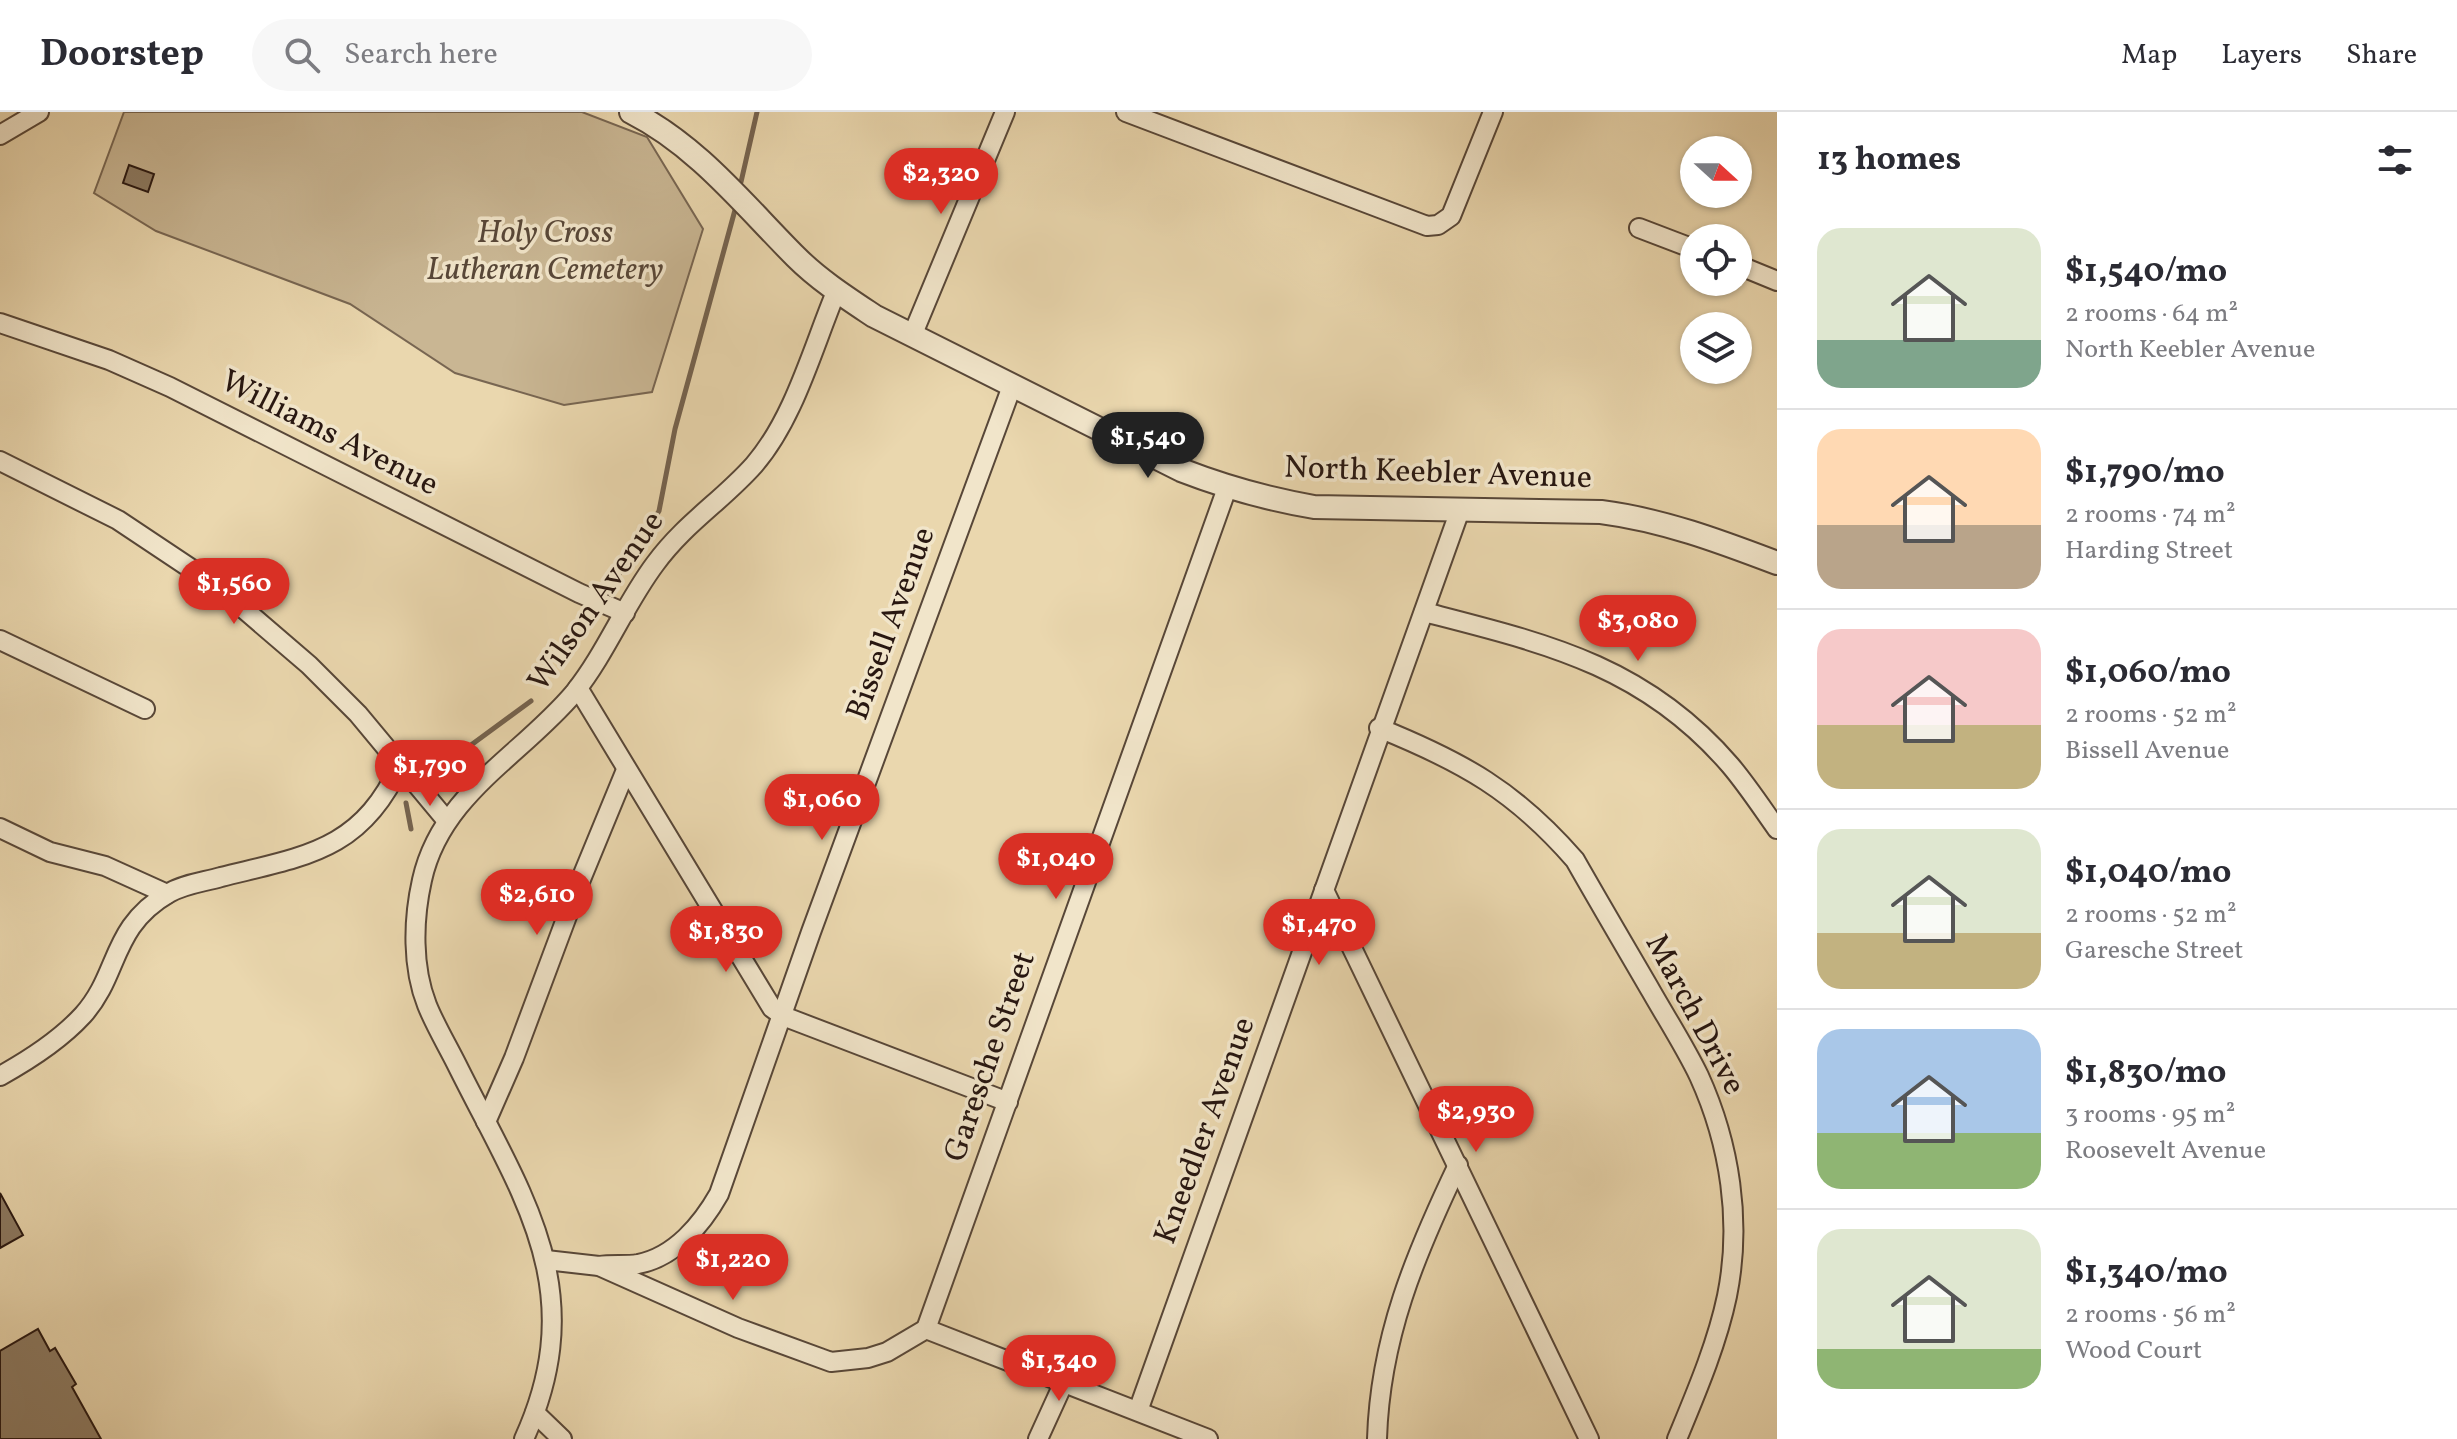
<!DOCTYPE html>
<html lang="en">
<head>
<meta charset="utf-8">
<style>
	:root { --surface:#fff; --page:#f7f7f7; --text:#2b2b33; --muted:#7c7c81; --line:#e1e1e2; --accent:#d93025 }
	body { margin:0; font-family:Vollkorn,serif; background:var(--page); color:var(--text); height:100vh; display:flex; flex-direction:column; font-size:30px; white-space:nowrap }
	* { box-sizing:border-box; margin:0 }
	p { font-size:26px; color:var(--muted) }
	.icon { flex:none; width:44px; height:44px; fill:none; stroke:currentColor; stroke-width:2; stroke-linecap:round; stroke-linejoin:round }
	.map { position:relative; flex:1; overflow:hidden }
	.side { display:flex; flex-direction:column; background:var(--surface); width:680px }
	.side>* { flex:none }
	.needle { width:52px; rotate:111deg }
	.tools { position:absolute; left:1680px; top:24px; display:grid; gap:16px }
	.tools a { display:grid; place-items:center; width:72px; height:72px; border-radius:50%; background:var(--surface); box-shadow:0 2px 6px #0004; font-size:40px }
	.price { position:absolute; translate:-50% -68px; padding:0 18px; border-radius:28px; background:var(--accent); color:#fff; font-size:26px; line-height:52px; filter:drop-shadow(0 2px 4px #0008) }
	.price::after { content:''; position:absolute; left:50%; top:48px; width:24px; height:18px; margin-left:-12px; background:inherit; clip-path:polygon(0 0,100% 0,50% 100%) }
	.price.active { background:#222; color:#fff }
	ul { padding:0; list-style:none }
	li { display:flex; align-items:center; gap:24px; height:200px; padding:0 40px }
	li+li { border-top:2px solid var(--line) }
	li span { display:grid; place-items:center; flex:none; width:224px; height:160px; border-radius:24px; color:#555 }
	li>.icon { margin-inline-start:auto }
	span .icon { width:96px; height:96px; fill:#fffc; stroke-width:1 }
	li b { font-size:34px }
	h2 { display:flex; justify-content:space-between; align-items:center; height:96px; padding:0 40px; font-size:34px }
	header { display:flex; align-items:center; gap:48px; box-sizing:border-box; height:112px; padding:0 40px; background:var(--surface); border-bottom:2px solid var(--line) }
	header strong { font-size:38px }
	nav { display:flex; gap:44px; margin-inline-start:auto; font-size:28px }
	.search { width:560px; height:72px; background:var(--page); display:flex; align-items:center; gap:20px; box-sizing:border-box; padding:0 28px; border-radius:44px; color:var(--muted); font-size:30px }
	main { display:flex; flex:1; min-height:0 }
	.map>svg:first-child { display:block }
	.green { fill:#c9b693; stroke:#786652; stroke-width:2 }
	.lines { fill:none; stroke-linecap:round; stroke-linejoin:round }
	.stream { stroke:#75634f; stroke-width:5 }
	.building { fill:#8d7b63; stroke:#281711; stroke-width:2 }
	.minor-casing { stroke:#584738; stroke-width:22 }
	.tertiary-casing { stroke:#584738; stroke-width:26 }
	.minor { stroke:#f1e5ca; stroke-width:18 }
	.tertiary { stroke:#f1e5ca; stroke-width:22 }
	.labels { text-anchor:middle; dominant-baseline:central; stroke-width:7; stroke-linejoin:round; paint-order:stroke }
	.park-label { font-size:32px; font-style:italic; fill:#584738; stroke:#f1e5ca }
	.street-label { font-size:32px; fill:#281711; stroke:#f1e5ca }
</style>
</head>
<body>
<header>
<strong>Doorstep</strong>
<div class="search"><svg class="icon" aria-label="search" viewBox="0 0 24 24"><circle cx="10" cy="10" r="6"/><path d="M15 15l6 6"/></svg>Search here</div>
<nav><a>Map</a><a>Layers</a><a>Share</a></nav>
</header>
<main>
<div class="map">
<svg width="1777" height="1327" viewBox="0 0 1777 1327">
	<rect width="100%" height="100%" fill="#ead7ae"/>
	<filter id="stains"><feTurbulence type="fractalNoise" baseFrequency=".0025" numOctaves="4"/><feColorMatrix values="0 0 0 0 .2 0 0 0 0 .09 0 0 0 0 .02 0 0 0 .5 -.17"/></filter>
	<radialGradient id="worn" r=".72"><stop offset=".6" stop-color="#630" stop-opacity="0"/><stop offset="1" stop-color="#630" stop-opacity=".3"/></radialGradient>
	<path class="green" d="M124,0H582L647,25L703,117L652,280L564,293L455,261L350,192L156,119L94,81Z"/>
	<g class="lines">
		<g class="stream">
			<path d="M741,70L757,0"/>
			<path d="M615,469L659,399L675,317L735,98"/>
			<path d="M452,647L531,589"/>
			<path d="M406,691L411,717"/>
		</g>
	</g>
	<g class="building">
		<path d="M129,53L154,62L148,80L123,71Z"/>
		<path d="M0,1081L23,1123L0,1136Z"/>
		<path d="M38,1217L50,1239L55,1236L76,1272L72,1275L101,1327H0V1239Z"/>
	</g>
	<g class="lines">
		<defs>
			<g id="minor">
				<path d="M1126,0L1427,114L1438,113L1451,104L1493,0"/>
				<path d="M0,23L39,0"/>
				<path d="M1639,116L1694,137"/>
				<path d="M1738,153L1777,169"/>
				<path d="M0,211L109,248L170,275L579,481L625,501"/>
				<path d="M912,224L1005,0"/>
				<path d="M0,349L118,408L217,474L309,553L358,602L447,709"/>
				<path d="M1424,500C1544,531 1644,553 1730,653C1747,673 1762,696 1777,717"/>
				<path d="M0,528L145,597"/>
				<path d="M578,576L772,896L783,904L1008,990"/>
				<path d="M1379,616C1463,650 1515,679 1575,748C1600,792 1626,836 1651,879C1667,907 1685,935 1699,964C1730,1032 1742,1110 1727,1184C1717,1232 1696,1281 1677,1327"/>
				<path d="M0,716L50,740L105,754L167,782"/>
				<path d="M1324,778L1589,1327"/>
				<path d="M0,964C29,948 61,927 83,903C120,862 110,815 169,781C184,772 204,770 221,765C305,744 362,739 401,651"/>
				<path d="M486,1010L514,946L579,772L626,658"/>
				<path d="M546,1148L599,1154L738,1216L831,1250L868,1246L887,1240L926,1217"/>
				<path d="M599,1154C612,1152 625,1154 638,1152C675,1145 702,1112 719,1082L811,820L1012,274"/>
				<path d="M926,1217L1227,376"/>
				<path d="M926,1217L1208,1327"/>
				<path d="M1138,1299L1460,398"/>
				<path d="M535,1301L562,1327"/>
				<path d="M524,1327C592,1177 522,1084 457,953C447,933 435,913 427,893C412,855 413,808 422,768C441,682 521,644 574,581C606,541 625,492 655,452C685,411 722,389 754,353C794,307 813,235 836,180"/>
				<path d="M1038,1327L1064,1270"/>
				<path d="M1377,1327C1380,1226 1415,1143 1458,1053"/>
			</g>
			<path id="tertiary" d="M631,0C698,34 744,93 796,145C819,168 847,186 874,204L1181,358C1225,375 1267,387 1314,395L1601,400C1663,408 1719,429 1777,451"/>
		</defs>
		<use href="#minor" class="minor-casing"/>
		<use href="#tertiary" class="tertiary-casing"/>
		<use href="#minor" class="minor"/>
		<use href="#tertiary" class="tertiary"/>
	</g>
	<g class="labels">
		<g class="park-label">
			<text x="545" y="122">Holy Cross<tspan x="545" dy="37">Lutheran Cemetery</tspan></text>
		</g>
		<g class="street-label">
			<text transform="translate(329 322) rotate(27)">Williams Avenue</text>
			<text transform="translate(1438 362) rotate(2)">North Keebler Avenue</text>
			<text transform="translate(597 490) rotate(-55)">Wilson Avenue</text>
			<text transform="translate(892 512) rotate(-70)">Bissell Avenue</text>
			<text transform="translate(1694 903) rotate(62)">March Drive</text>
			<text transform="translate(991 945) rotate(-71)">Garesche Street</text>
			<text transform="translate(1206 1019) rotate(-70)">Kneedler Avenue</text>
		</g>
	</g>
	<rect width="100%" height="100%" filter="url(#stains)"/>
	<rect width="100%" height="100%" fill="url(#worn)"/>
</svg>
<div class="tools">
<a><svg class="needle" viewBox="-14 -14 28 28"><path d="M0-13l5 13h-10z" fill="#e53935"/><path d="M0 13l5-13h-10z" fill="#7c7c81"/></svg></a>
<a><svg class="icon" aria-label="locate" viewBox="0 0 24 24"><circle cx="12" cy="12" r="6"/><path d="M12 2v4M12 18v4M2 12h4M18 12h4"/></svg></a>
<a><svg class="icon" aria-label="layers" viewBox="0 0 24 24"><path d="M12 4l9 5-9 5-9-5zM3 14l9 5 9-5"/></svg></a>
</div>
<b class="price" style="left:941px;top:104px">$2,320</b>
<b class="price active" style="left:1148px;top:368px">$1,540</b>
<b class="price" style="left:234px;top:514px">$1,560</b>
<b class="price" style="left:1638px;top:551px">$3,080</b>
<b class="price" style="left:430px;top:696px">$1,790</b>
<b class="price" style="left:822px;top:730px">$1,060</b>
<b class="price" style="left:1056px;top:789px">$1,040</b>
<b class="price" style="left:537px;top:825px">$2,610</b>
<b class="price" style="left:1319px;top:855px">$1,470</b>
<b class="price" style="left:726px;top:862px">$1,830</b>
<b class="price" style="left:1476px;top:1042px">$2,930</b>
<b class="price" style="left:733px;top:1190px">$1,220</b>
<b class="price" style="left:1059px;top:1291px">$1,340</b>
</div>
<section class="side">
<h2>13 homes<svg class="icon" aria-label="filters" viewBox="0 0 24 24"><path d="M4 7h16M4 17h16"/><circle cx="9" cy="7" r="2"/><circle cx="15" cy="17" r="2"/></svg></h2>
<ul>
<li><span style="background:linear-gradient(#dfe7d0 70%,#7fa58c 0)"><svg class="icon" aria-label="home" viewBox="0 0 24 24"><path d="M3 11l9-7 9 7M6 9v11h12V9"/></svg></span><div><b>$1,540/mo</b><p>2 rooms · 64 m²</p><p>North Keebler Avenue</p></div></li>
<li><span style="background:linear-gradient(#ffd9b3 60%,#b9a48a 0)"><svg class="icon" aria-label="home" viewBox="0 0 24 24"><path d="M3 11l9-7 9 7M6 9v11h12V9"/></svg></span><div><b>$1,790/mo</b><p>2 rooms · 74 m²</p><p>Harding Street</p></div></li>
<li><span style="background:linear-gradient(#f6c9c9 60%,#c2b280 0)"><svg class="icon" aria-label="home" viewBox="0 0 24 24"><path d="M3 11l9-7 9 7M6 9v11h12V9"/></svg></span><div><b>$1,060/mo</b><p>2 rooms · 52 m²</p><p>Bissell Avenue</p></div></li>
<li><span style="background:linear-gradient(#dfe7d0 65%,#c2b280 0)"><svg class="icon" aria-label="home" viewBox="0 0 24 24"><path d="M3 11l9-7 9 7M6 9v11h12V9"/></svg></span><div><b>$1,040/mo</b><p>2 rooms · 52 m²</p><p>Garesche Street</p></div></li>
<li><span style="background:linear-gradient(#a9c7e8 65%,#8fb573 0)"><svg class="icon" aria-label="home" viewBox="0 0 24 24"><path d="M3 11l9-7 9 7M6 9v11h12V9"/></svg></span><div><b>$1,830/mo</b><p>3 rooms · 95 m²</p><p>Roosevelt Avenue</p></div></li>
<li><span style="background:linear-gradient(#dfe7d0 75%,#8fb573 0)"><svg class="icon" aria-label="home" viewBox="0 0 24 24"><path d="M3 11l9-7 9 7M6 9v11h12V9"/></svg></span><div><b>$1,340/mo</b><p>2 rooms · 56 m²</p><p>Wood Court</p></div></li>
</ul>
</section>
</main>
</body>
</html>
